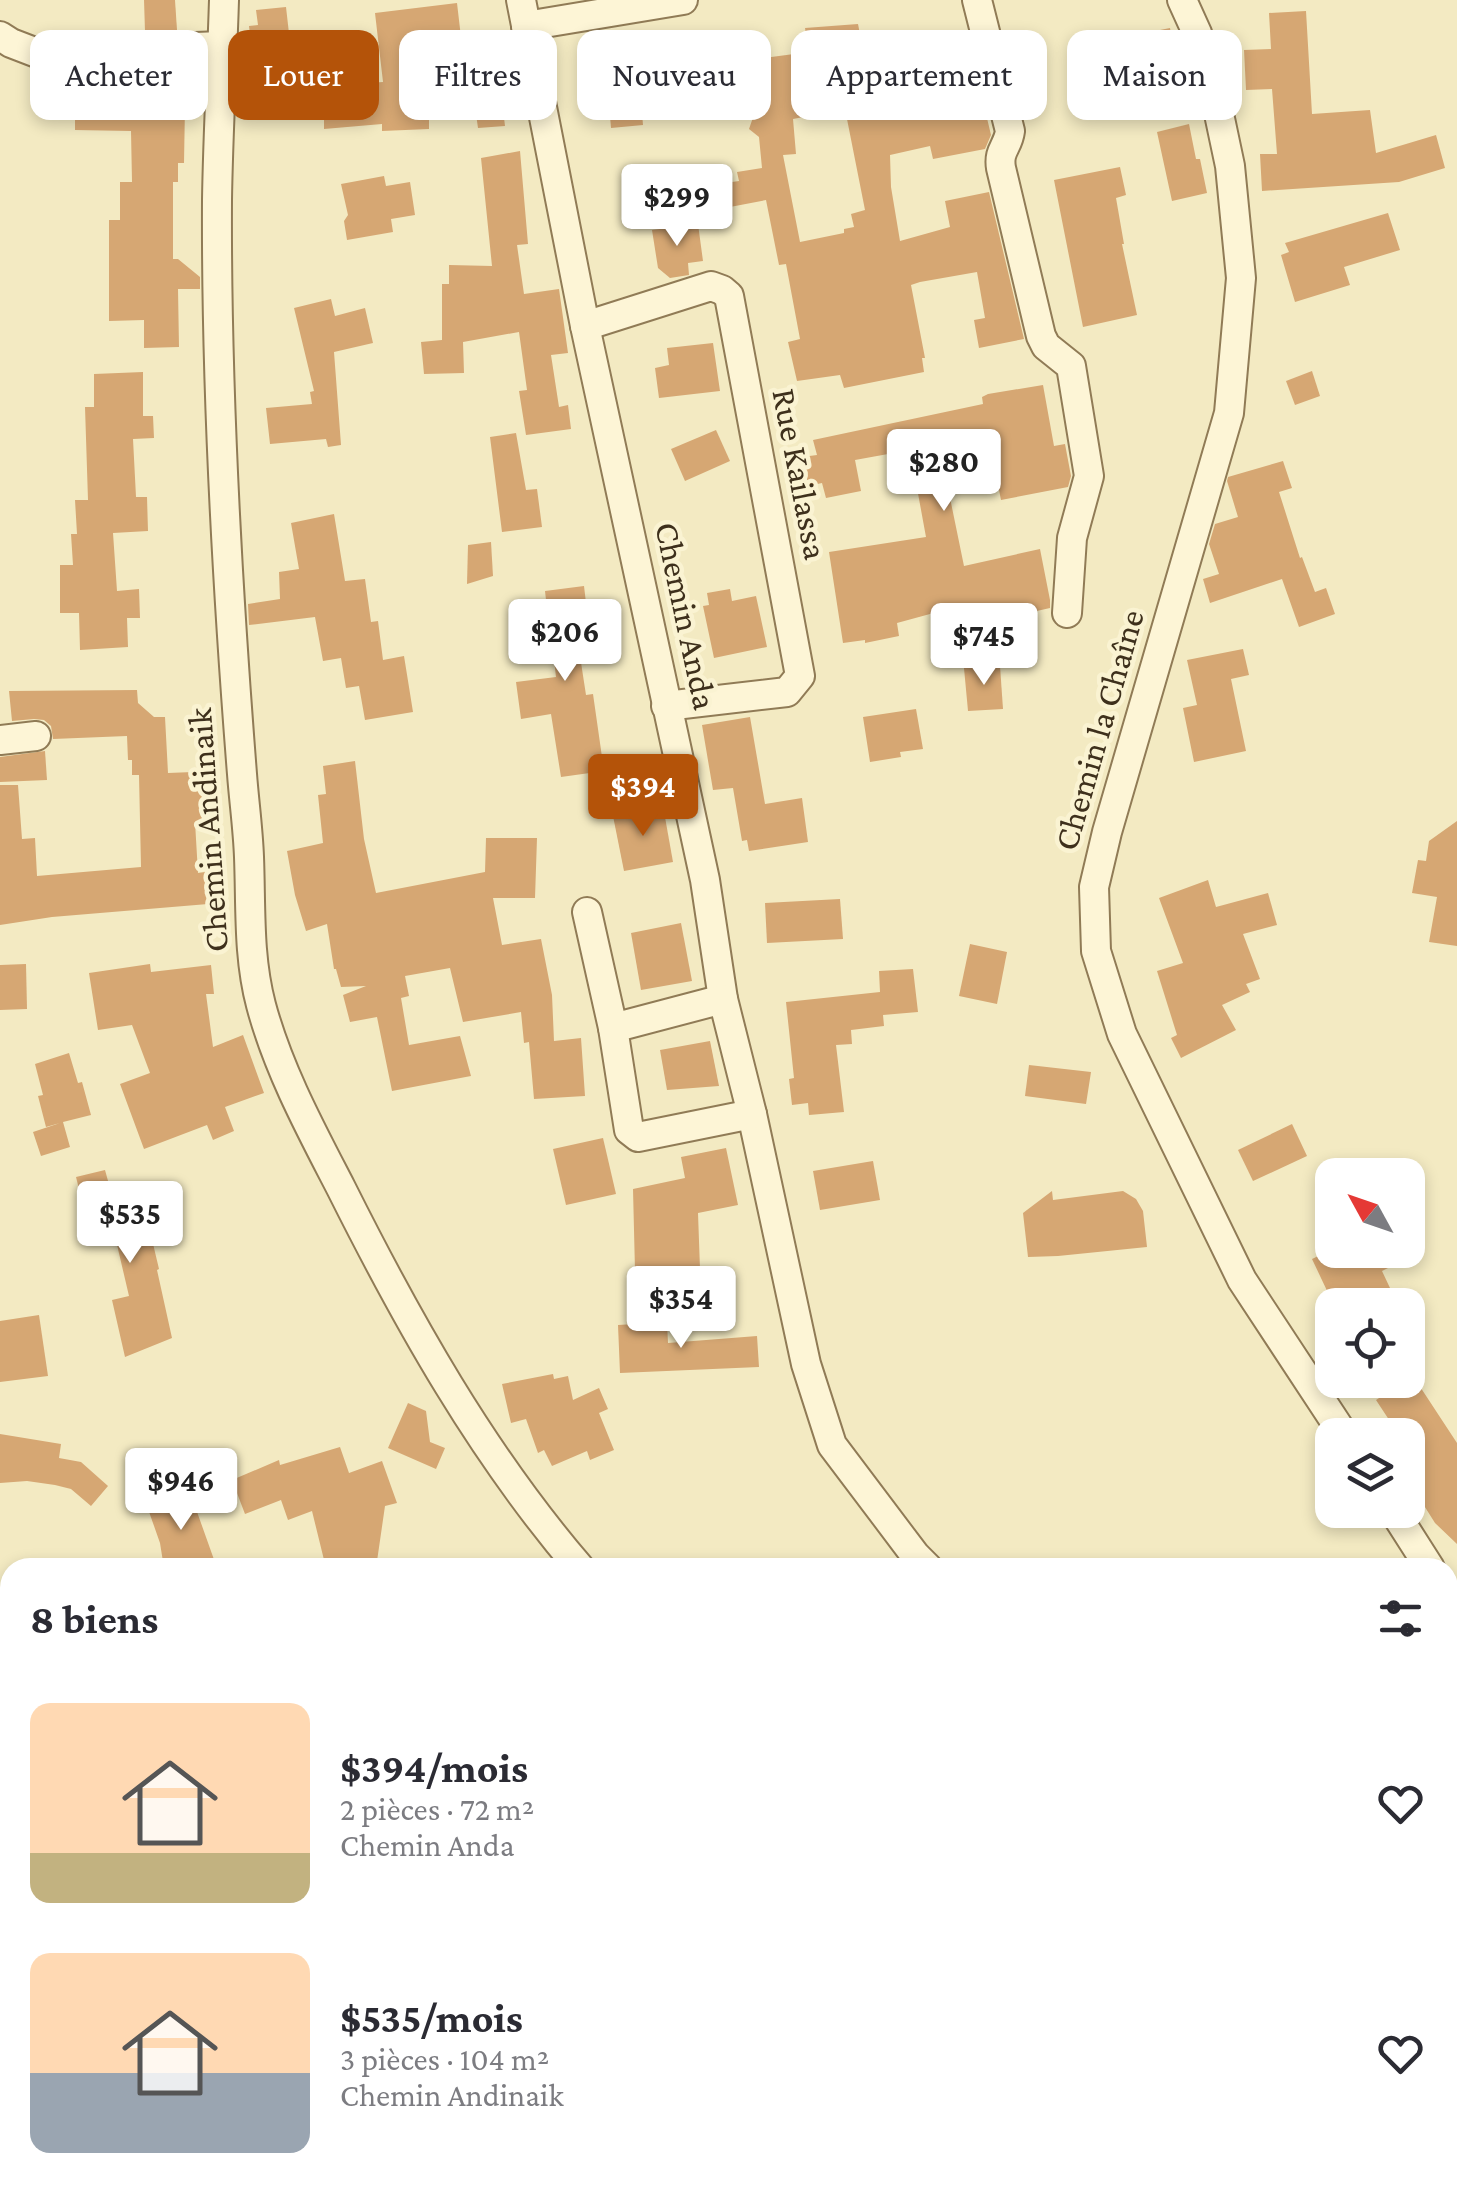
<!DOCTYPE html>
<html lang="fr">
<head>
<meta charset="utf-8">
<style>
	:root { --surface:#fff; --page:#f7f7f7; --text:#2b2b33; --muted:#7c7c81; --accent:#b45309 }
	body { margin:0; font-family:"Crimson Pro",serif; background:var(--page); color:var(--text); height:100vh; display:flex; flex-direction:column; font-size:38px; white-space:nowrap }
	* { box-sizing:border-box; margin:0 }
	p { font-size:32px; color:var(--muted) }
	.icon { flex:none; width:55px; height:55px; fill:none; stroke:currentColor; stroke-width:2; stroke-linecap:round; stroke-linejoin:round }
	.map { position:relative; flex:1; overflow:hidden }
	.panel { position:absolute; left:0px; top:1558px; width:1458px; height:642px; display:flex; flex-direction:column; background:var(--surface); border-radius:30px 30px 0 0; box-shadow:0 5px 15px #0003 }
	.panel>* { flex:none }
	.hud { position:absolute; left:30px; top:30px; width:1398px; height:90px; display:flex; gap:20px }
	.needle { width:65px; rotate:310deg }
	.buttons { position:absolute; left:1315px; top:1158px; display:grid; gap:20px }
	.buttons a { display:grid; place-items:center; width:110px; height:110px; border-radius:20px; background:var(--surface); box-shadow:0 5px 15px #0003; font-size:50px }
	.price { position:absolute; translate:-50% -85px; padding:0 22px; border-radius:10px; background:#fff; color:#222; font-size:32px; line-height:65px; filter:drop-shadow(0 2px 5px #0008) }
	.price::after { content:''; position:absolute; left:50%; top:60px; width:30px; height:22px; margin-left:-15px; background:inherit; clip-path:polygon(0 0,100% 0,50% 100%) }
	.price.selected { background:var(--accent); color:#fff }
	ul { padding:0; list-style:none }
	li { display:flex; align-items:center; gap:30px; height:250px; padding:0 30px }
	li span { display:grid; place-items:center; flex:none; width:280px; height:200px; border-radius:20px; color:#555 }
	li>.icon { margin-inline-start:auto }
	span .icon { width:120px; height:120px; fill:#fffc; stroke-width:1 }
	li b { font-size:42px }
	h2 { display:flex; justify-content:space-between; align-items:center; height:120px; padding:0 30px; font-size:42px }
	.tag { padding:0 35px; border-radius:20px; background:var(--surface); box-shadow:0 5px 15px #0003; font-size:35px; line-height:90px }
	.tag.selected { background:var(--accent); color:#fff }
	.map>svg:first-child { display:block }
	.building { fill:#d6a773; fill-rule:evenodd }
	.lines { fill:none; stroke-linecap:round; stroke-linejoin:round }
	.minor-casing { stroke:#907b56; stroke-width:32 }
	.secondary-casing { stroke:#715c39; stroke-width:45 }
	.minor { stroke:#fdf5d6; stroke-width:28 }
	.secondary { stroke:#fdf5d6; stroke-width:40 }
	.labels { text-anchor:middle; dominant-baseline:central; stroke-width:9; stroke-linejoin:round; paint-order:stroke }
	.street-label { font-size:35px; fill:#3e301c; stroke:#faf3d2 }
</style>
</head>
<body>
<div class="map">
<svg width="1457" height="2199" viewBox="0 0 1457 2199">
	<rect width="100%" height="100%" fill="#f3eac2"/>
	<g class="building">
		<path d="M144,0H175L177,30L145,31Z"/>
		<path d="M457,3L464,63L497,59L505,126L478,128L475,107L429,113V129L382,131V124L324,129V110L289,113L287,81L322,79L323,86L383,82L375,13Z"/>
		<path d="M286,7L291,51L252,53L249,26L258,25L256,10Z"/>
		<path d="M1306,11L1312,114L1370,110L1376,153L1436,135L1445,168L1399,182L1262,191L1260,154H1277L1272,89L1246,90L1244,50L1271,49L1269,13Z"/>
		<path d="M858,24L864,55L913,47L912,43L967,34L991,135L985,149L933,159L930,146L890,155L891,187L900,241L950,227L945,201L989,192L1024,339L979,348L974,320L985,318L977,272L920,282L911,285L925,358H922L924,372L844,388L840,375L797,381L788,342L800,339L786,264L779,265L766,200L730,207L725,183L739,181L737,172L762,168L759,137L749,129L757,106L756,99L762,97L756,59L809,52L805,28ZM845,109L865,210L851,214L854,227L844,229V233L800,242L783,155L796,154L793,119Z"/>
		<path d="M1170,28L1175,54L1141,62L1135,35Z"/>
		<path d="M75,71L116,72V85L135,86L134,107L185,106L184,163H178V182H173V259H178L200,277V289H178L179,347L144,348V320L109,321V220H120V182H132L131,131L75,130Z"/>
		<path d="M639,78L643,125L611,128L607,81Z"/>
		<path d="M1189,124L1196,159H1200L1207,193L1172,201L1157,132Z"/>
		<path d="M520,151L528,244L517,245L524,294L559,289L568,353L551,355L559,407L568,405L571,429L526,435L519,391L527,390L519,332L463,342L464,373L424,374L421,342L442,340V284H449V265L492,266L481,158Z"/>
		<path d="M1120,167L1126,195L1116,198L1124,244H1122L1137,315L1083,327L1054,180Z"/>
		<path d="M384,176L386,186L410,182L415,215L391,219L393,232L347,240L344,221L348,215L341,184Z"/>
		<path d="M1388,213L1400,250L1344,267L1350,285L1295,302L1281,255L1289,252L1285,243Z"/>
		<path d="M698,224L703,261L688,263L689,275L670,278L658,268L652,230Z"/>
		<path d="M331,299L335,316L365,308L373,343L334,352L341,445L328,447L326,439L270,444L266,408L312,404L310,392L314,391L294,308Z"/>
		<path d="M713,343L720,391L659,398L655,368L669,365L667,348Z"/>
		<path d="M1312,371L1320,396L1295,405L1286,381Z"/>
		<path d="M143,372V416H153L154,438L133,439L136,497H147L148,531L113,533L117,591L139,589L140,618H127L128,647L80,650L79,613H60V565H73L71,534H77L75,500H88L85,407H94V374Z"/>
		<path d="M1043,385L1054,446L1065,444L1071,476L1068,487L1001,500L998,485L949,493L964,566L1040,549L1050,600V608L1010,617L1008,611L944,625L941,611L897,623L899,636L865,643V640L843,643L829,552L926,537L910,450L855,460L861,491L826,498L822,483L808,486L802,457L817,455L813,440L983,404L982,397L988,394Z"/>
		<path d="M716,430L730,461L685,481L671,449Z"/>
		<path d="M516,433L526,490L537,489L542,527L502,532L490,437Z"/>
		<path d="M1283,461L1292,488L1279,492L1300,558L1302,557L1315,592L1326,588L1335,614L1299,627L1282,579L1210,603L1203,579L1219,574L1209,544L1215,524L1238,517L1227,481L1228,477Z"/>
		<path d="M334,514L345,581L365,579L371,622L378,621L383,660L404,656L413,712L365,720L359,686L346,688L341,658L323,661L315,617L249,625L248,604L280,599L279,572L299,569L291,523Z"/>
		<path d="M491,542L493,576L467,584L468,545Z"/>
		<path d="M584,586L589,628L576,630L586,695L593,694L604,771L561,777L551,714L521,719L516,682L556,677L550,626L533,629L529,602L546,600L545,591Z"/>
		<path d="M730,589L732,601L756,596L767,647L714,658L703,606L709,605L707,593Z"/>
		<path d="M1243,649L1249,675L1231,679L1246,751L1194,762L1183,708L1197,705L1187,660Z"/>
		<path d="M1000,666L1003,709L968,711L964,668Z"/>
		<path d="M137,690L138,703L154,717H165L168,773L193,772L194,786H205L206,822H195L198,873L205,872L208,904L52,917L0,925V785H18L22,839L35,838L37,876L141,867L139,775H132V760H128L127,736L53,739L51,726L44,720L34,719L12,721L9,691Z"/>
		<path d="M916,709L923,749L900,752L901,757L870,762L863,717Z"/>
		<path d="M750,717L765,804L802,798L808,842L749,851L747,840L742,841L733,788L713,790L702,725Z"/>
		<path d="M45,751L47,780L0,782V757Z"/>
		<path d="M355,761L364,839L376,893L485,872L486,838H537L535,898H493L502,945L541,939L552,995L554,1041L581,1038L585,1096L534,1099L529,1042L524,1043L521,1012L463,1022L450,968L405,976L409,996L401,998L409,1045L460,1036L471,1076L392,1091L377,1017L350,1022L343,995L366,986L341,987L336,969H334L327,924L306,931L295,895L287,851L323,843L318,795L326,794L323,766Z"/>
		<path d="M663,806L673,862L624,871L613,816Z"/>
		<path d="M1457,821V946L1429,942L1437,897L1412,893L1418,860L1426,861L1429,841Z"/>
		<path d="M1208,880L1216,907L1268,893L1277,925L1243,934L1260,979L1246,984L1250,992L1222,1005L1236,1030L1181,1058L1171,1038L1177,1035L1157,971L1183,963L1159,898Z"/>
		<path d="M840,899L843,939L767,943L765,903Z"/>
		<path d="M681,923L692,981L641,990L631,933Z"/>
		<path d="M970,944L1007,952L997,1004L959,996Z"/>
		<path d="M26,964L27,1009L0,1010V965Z"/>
		<path d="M150,964L151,972L211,965L214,994H206L213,1047L243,1035L264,1093L225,1107L234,1131L213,1140L207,1125L144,1149L120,1084L150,1073L132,1025L98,1030L89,973Z"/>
		<path d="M913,969L918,1012L883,1015L884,1026L851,1030L852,1044L836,1045L844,1112L809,1115L808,1103L792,1105L789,1079L794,1078L786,1002L880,992L879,971Z"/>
		<path d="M710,1041L719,1086L667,1090L660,1050Z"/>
		<path d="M69,1053L78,1083L82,1082L91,1115L63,1122L70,1147L41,1156L33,1132L60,1123L46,1127L38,1096L43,1095L35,1064Z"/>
		<path d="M1029,1065L1091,1072L1086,1104L1025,1096Z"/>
		<path d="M1292,1124L1307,1156L1253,1181L1238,1150Z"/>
		<path d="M603,1138L616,1194L566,1205L553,1149Z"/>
		<path d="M726,1148L738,1205L698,1213L700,1269H687V1287H651L650,1270L635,1271L633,1189L685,1178L681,1157Z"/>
		<path d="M873,1161L880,1200L820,1210L813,1171Z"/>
		<path d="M105,1170L113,1199L123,1201L127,1214L145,1210L159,1269L157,1270L172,1338L125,1357L112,1300L129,1296L114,1232L96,1236L90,1204L83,1205L76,1177Z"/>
		<path d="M1052,1191L1053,1200L1123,1191L1136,1199L1143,1211L1147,1247L1058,1256L1028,1257L1023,1213Z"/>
		<path d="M1331,1250H1424L1382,1271L1398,1305H1338L1334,1295L1330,1297L1312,1259Z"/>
		<path d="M39,1315L48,1376L0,1382V1321Z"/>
		<path d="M667,1322L668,1343L757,1336L759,1367L620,1373L618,1325Z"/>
		<path d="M553,1374L554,1379L568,1376L573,1400L599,1388L608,1409L599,1413L614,1450L590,1460L587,1451L552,1466L544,1450L538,1453L526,1419L511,1423L502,1384Z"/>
		<path d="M1413,1376L1457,1443V1544L1435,1523L1408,1480V1435H1399L1376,1400Z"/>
		<path d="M408,1403L426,1411L430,1442L445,1448L436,1469L388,1448Z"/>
		<path d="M0,1434L61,1444L59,1458L81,1462L108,1486L91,1506L71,1489L55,1485L27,1481L0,1483Z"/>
		<path d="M340,1447L349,1473L382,1461L397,1503L385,1506L376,1568H326L312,1511L288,1520L281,1500L245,1514L232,1480L279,1460L280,1465Z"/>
		<path d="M189,1490L196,1509L217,1568H164L160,1543L147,1506Z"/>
	</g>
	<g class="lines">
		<defs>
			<g id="minor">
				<path d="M224,0C222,66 218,133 217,200C216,390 227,584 242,774C244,801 248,829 249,857C251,907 248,956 261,1005C278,1069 311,1130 341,1188C408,1322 482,1454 580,1568"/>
				<path d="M521,0L585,326L705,880L723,999L752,1114L806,1364L832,1445L915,1555L928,1568"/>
				<path d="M977,0L1010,131C1008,147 998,150 1001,168L1041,336L1046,346L1071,366L1089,476L1072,538L1067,613"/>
				<path d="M1182,0L1197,33L1211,76L1230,166L1241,278L1229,413L1107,832L1094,887L1096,951L1122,1034L1242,1280L1344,1435"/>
				<path d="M526,26L683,0"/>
				<path d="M0,36L11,43L37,53L222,46"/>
				<path d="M585,326L711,286L722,290L729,296L800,676L787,692L666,706"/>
				<path d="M0,740L36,736"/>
				<path d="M587,912L613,1028L629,1130L638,1137L752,1114"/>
				<path d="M613,1028L723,999"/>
				<path d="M1393,1510L1430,1568"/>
				<path d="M1448,1595L1457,1614"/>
				<path d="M441,2190L442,2199"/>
			</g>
			<g id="secondary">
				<path d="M0,2132L10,2127"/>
				<path d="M1280,2190L1288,2199"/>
			</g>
		</defs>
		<use href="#minor" class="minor-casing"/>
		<use href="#secondary" class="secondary-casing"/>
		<use href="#minor" class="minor"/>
		<use href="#secondary" class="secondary"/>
	</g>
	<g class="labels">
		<g class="street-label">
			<text transform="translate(800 474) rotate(79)">Rue Kailassa</text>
			<text transform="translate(686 616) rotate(78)">Chemin Anda</text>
			<text transform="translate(1099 730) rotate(-74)">Chemin la Chaîne</text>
			<text transform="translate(208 830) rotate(-94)">Chemin Andinaik</text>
		</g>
	</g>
</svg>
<div class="buttons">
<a><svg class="needle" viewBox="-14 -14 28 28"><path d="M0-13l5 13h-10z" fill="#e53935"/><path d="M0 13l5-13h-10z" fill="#7c7c81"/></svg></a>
<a><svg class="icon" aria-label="locate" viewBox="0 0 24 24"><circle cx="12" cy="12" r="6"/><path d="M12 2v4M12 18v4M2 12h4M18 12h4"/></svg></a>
<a><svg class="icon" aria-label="layers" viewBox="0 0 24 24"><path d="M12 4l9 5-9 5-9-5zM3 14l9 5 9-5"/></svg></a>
</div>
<b class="price" style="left:677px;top:249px">$299</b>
<b class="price" style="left:944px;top:514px">$280</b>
<b class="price" style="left:565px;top:684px">$206</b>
<b class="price" style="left:984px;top:688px">$745</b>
<b class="price selected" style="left:643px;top:839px">$394</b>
<b class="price" style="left:130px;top:1266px">$535</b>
<b class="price" style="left:681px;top:1351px">$354</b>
<b class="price" style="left:181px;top:1533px">$946</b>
<div class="hud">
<a class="tag">Acheter</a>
<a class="tag selected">Louer</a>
<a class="tag">Filtres</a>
<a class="tag">Nouveau</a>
<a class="tag">Appartement</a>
<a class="tag">Maison</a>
</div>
<section class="panel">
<h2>8 biens<svg class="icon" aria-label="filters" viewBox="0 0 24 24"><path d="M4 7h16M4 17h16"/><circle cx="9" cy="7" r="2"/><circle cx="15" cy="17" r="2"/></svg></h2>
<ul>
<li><span style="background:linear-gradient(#ffd9b3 75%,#c2b280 0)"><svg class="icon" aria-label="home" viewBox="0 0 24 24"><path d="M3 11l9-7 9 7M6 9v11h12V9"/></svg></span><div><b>$394/mois</b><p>2 pièces · 72 m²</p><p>Chemin Anda</p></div><svg class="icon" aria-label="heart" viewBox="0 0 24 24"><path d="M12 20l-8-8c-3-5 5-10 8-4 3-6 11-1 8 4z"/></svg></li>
<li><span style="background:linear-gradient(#ffd9b3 60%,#9aa5b1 0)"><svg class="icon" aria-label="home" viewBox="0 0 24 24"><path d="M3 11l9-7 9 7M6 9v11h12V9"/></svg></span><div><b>$535/mois</b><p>3 pièces · 104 m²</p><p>Chemin Andinaik</p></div><svg class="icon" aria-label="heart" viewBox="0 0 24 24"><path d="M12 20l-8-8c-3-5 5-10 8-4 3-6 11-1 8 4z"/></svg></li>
</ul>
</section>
</div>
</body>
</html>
